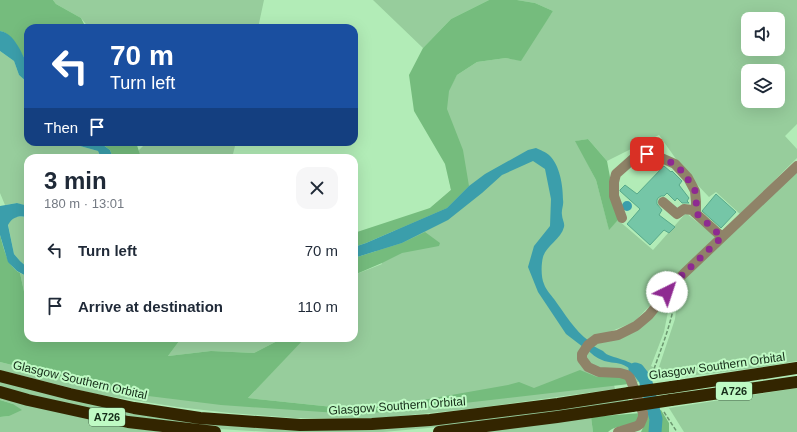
<!DOCTYPE html>
<meta charset="utf-8">
<style>
:root{--surface:#fff;--page:#f6f6f7;--text:#1f2937;--muted:#747a83}
body{margin:0;font-family:Arial,sans-serif;background:var(--page);color:var(--text);height:100vh;display:flex;flex-direction:column;font-size:15px;white-space:nowrap}
*{box-sizing:border-box;margin:0}
p{font-size:13px;color:var(--muted)}
.icon{flex:none;width:22px;height:22px;fill:none;stroke:currentColor;stroke-width:2;stroke-linecap:round;stroke-linejoin:round}
.map{position:relative;flex:1;overflow:hidden}
.drawer{position:absolute;left:24px;top:154px;width:334px;height:188px;display:flex;flex-direction:column;background:var(--surface);border-radius:12px;box-shadow:0 4px 16px #0002}
.drawer>*{flex:none}
.guide{position:absolute;left:24px;top:24px;width:334px;height:122px;border-radius:12px;box-shadow:0 4px 16px #0002;background:#1a4fa0;color:#fff;overflow:hidden}
.buttons{position:absolute;left:741px;top:12px;display:grid;gap:8px}
.buttons a{display:grid;place-items:center;width:44px;height:44px;border-radius:8px;background:var(--surface);box-shadow:0 4px 16px #0002;font-size:20px}
.pin{position:absolute;display:grid;place-items:center;width:34px;height:34px;color:#fff;margin:-17px;border-radius:8px;box-shadow:0 2px 6px #0006}
.me{position:absolute;width:44px;margin:-22px;rotate:41deg;stroke-linejoin:round;filter:drop-shadow(0 0 3px #0008)}
.turn{display:flex;align-items:center;gap:14px;height:84px;padding:0 20px;font-size:18px}
.turn .icon{width:52px;height:52px;stroke-width:2.5}
.turn b{display:block;font-size:28px;line-height:34px}
.then{display:flex;align-items:center;height:38px;padding:0 20px;background:#0003;gap:8px;font-size:15px}
.round{display:grid;place-items:center;flex:none;width:42px;height:42px;border-radius:12px;background:var(--page)}
.head{display:flex;align-items:center;justify-content:space-between;height:68px;padding:0 20px}
h1{font-size:24px;font-weight:700;line-height:30px}
ul{padding:0;list-style:none}
li{display:flex;align-items:center;gap:12px;height:56px;padding:0 20px}
li div{flex:1}
li b{display:block;font-size:15px}
li em{font-style:normal}
.map>svg:first-child{display:block}
.green{fill:#97cd9c;fill-rule:evenodd}
.forest{fill:#75bc7d}
.water{fill:#3b9eab}
.lines{fill:none;stroke-linecap:round;stroke-linejoin:round}
.river{stroke:#3b9eab;stroke-width:13}
.building{fill:#75c6a7;stroke:#57a98a}
.path{stroke:#6b966f;stroke-width:1.5;stroke-dasharray:4 2;stroke-linecap:butt}
.minor{stroke:#8f8368;stroke-width:10}
.highway{stroke:#332500;stroke-width:12}
.highway-bridge{stroke:#332500;stroke-width:12}
.route{stroke:#8e2a91;stroke-width:7;stroke-dasharray:0 12.6}
.labels{text-anchor:middle;dominant-baseline:central;stroke-width:4;stroke-linejoin:round;paint-order:stroke}
.shield{fill:#bffac4;stroke:#486a4c;stroke-width:1}
.shield-label{font-size:11px;font-weight:bold;fill:#152c18}
.street-label{font-size:12px;fill:#152c18;stroke:#bffac4}
</style>
<div class="map">
<svg width="797" height="432" viewBox="0 0 797 432">
<rect width="100%" height="100%" fill="#b2ecb7"/>
<path class="green" d="M 53,0 L 264,0 L 258,28 L 89,28 L 81,18 L 56,4 Z
M 373,0 L 489,0 L 451,19 L 423,48 Z
M 517,0 L 797,0 L 797,124 L 785,136 L 797,149 L 797,158 L 740,214 L 716,192 L 709,197 L 690,177 L 676,159 L 659,135 L 607,161 L 588,139 L 576,141 L 596,180 L 609,229 L 618,220 L 653,250 L 686,213 L 716,237 L 634,322 L 592,339 L 616,340 L 671,296 L 664,332 L 651,366 L 658,370 L 675,319 L 679,284 L 797,170 L 797,361 L 748,369 L 614,385 L 615,389 L 469,409 L 380,418 L 295,418 L 230,413 L 177,407 L 95,394 L 0,370 L 0,362 L 48,374 L 92,389 L 352,409 L 248,398 L 303,339 L 303,338 L 354,338 L 354,275 L 382,264 L 374,244 L 430,208 L 451,190 L 437,110 L 457,75 L 477,62 L 506,58 L 519,60 L 553,11 L 535,3 ZM 748,19 L 778,19 L 778,49 L 748,49 ZM 748,71 L 778,71 L 778,101 L 748,101 Z
M 0,51 L 14,61 L 19,75 L 28,83 L 28,142 L 76,142 L 80,146 L 98,151 L 101,158 L 28,158 L 28,207 L 17,203 L 5,205 L 0,193 Z
M 143,142 L 236,142 L 232,158 L 141,158 L 138,151 L 145,144 Z
M 15,217 L 28,217 L 28,268 L 20,261 L 14,254 L 8,224 L 11,219 Z
M 20,273 L 28,277 L 28,310 Z
M 183,338 L 283,338 L 254,353 L 211,351 L 168,356 L 180,340 Z
M 0,380 L 286,429 L 628,398 L 628,402 L 439,427 L 383,432 L 270,432 L 218,429 L 151,421 L 87,409 L 25,394 L 0,387 Z
M 797,388 L 797,432 L 684,432 L 669,408 Z
M 0,397 L 123,426 L 162,432 L 0,432 L 0,417 L 9,416 L 13,404 L 0,400 Z
M 591,417 L 593,432 L 483,432 Z"/>
<path class="forest" d="M 0,0 L 53,0 L 56,4 L 81,18 L 86,28 L 28,28 L 28,64 L 27,63 C 21,53 12,33 0,31 Z
M 489,0 L 517,0 L 535,3 L 553,11 L 521,61 L 506,58 L 477,62 L 457,75 L 449,91 L 447,109 L 463,150 L 469,186 L 447,208 L 366,243 L 354,247 L 354,233 L 430,208 L 451,190 L 445,164 L 414,111 L 409,75 L 423,48 L 451,19 Z
M 588,139 L 607,161 L 618,220 L 609,230 L 596,180 L 575,141 Z
M 99,142 L 136,142 L 141,158 L 113,158 L 110,150 Z
M 425,232 L 440,243 L 439,246 L 402,253 L 382,263 L 354,275 L 354,258 L 402,243 Z
M 0,235 C 4,249 7,266 20,273 L 28,310 L 28,338 L 183,338 L 180,340 L 168,356 L 211,351 L 254,353 L 283,338 L 303,338 L 304,339 L 248,398 L 352,409 L 406,403 L 508,385 L 519,382 L 534,388 L 580,370 L 597,377 L 624,377 L 629,384 L 447,405 L 414,410 L 352,414 L 221,405 L 92,389 L 48,374 L 0,362 Z
M 0,400 L 13,404 L 22,410 L 9,416 L 0,417 Z
M 661,410 L 669,423 L 669,432 L 658,432 L 661,419 L 657,411 Z
M 652,411 L 653,418 L 651,432 L 641,432 L 648,417 L 648,412 Z
M 641,413 C 640,415 639,417 638,419 C 632,428 616,424 608,432 L 593,432 L 591,417 Z"/>
<path class="water" d="M 0,31 C 14,33 21,52 27,63 L 28,64 L 28,83 L 19,75 L 14,61 L 0,51 Z
M 76,142 L 99,142 L 110,150 L 113,158 L 101,158 L 98,151 L 80,146 Z
M 536,148 C 540,150 546,152 549,155 C 560,165 563,186 563,200 C 564,205 561,210 562,215 C 562,219 565,223 564,227 C 561,239 546,246 543,257 C 541,265 541,277 544,284 C 546,290 551,295 554,299 C 565,314 574,330 589,341 L 583,347 L 566,334 L 538,292 L 528,267 L 534,246 L 550,226 L 551,199 L 545,169 L 533,161 L 502,175 L 482,193 L 448,220 L 402,243 L 354,258 L 354,247 L 366,243 L 447,208 L 469,186 L 485,174 L 528,150 Z
M622 206a5 5 0 1 1 10 0a5 5 0 1 1-10 0Z
M 17,203 L 28,206 L 28,217 C 19,216 13,216 8,225 L 14,254 L 20,261 L 28,268 L 28,277 L 17,271 L 8,262 L 0,235 L 0,206 Z
M 592,345 C 595,347 599,349 603,351 C 605,353 607,355 611,356 C 626,361 642,364 648,382 L 642,382 C 639,375 629,367 621,364 C 615,362 608,363 602,360 C 597,358 591,354 587,349 Z
M 652,411 L 657,411 L 661,419 L 658,432 L 651,432 L 653,418 Z"/>
<g class="lines">
<path class="river" d="M 635,369 L 638,370 L 645,379 L 656,419 L 655,432"/>
</g>
<path class="building" d="M 664,166 L 671,172 L 672,171 L 682,181 L 679,185 L 689,198 L 687,201 L 689,203 L 682,203 L 677,198 L 675,201 L 667,193 L 664,196 L 661,196 L 658,198 L 657,200 L 657,204 L 662,210 L 659,215 L 675,227 L 669,233 L 664,230 L 650,245 L 627,224 L 640,209 L 620,191 L 620,190 L 625,185 L 637,194 Z
M 716,194 L 736,212 L 721,228 L 702,211 Z"/>
<g class="lines">
<path class="path" d="M 652,380 L 651,378 C 659,353 672,324 675,298
M 664,412 L 677,432"/>
<path class="minor" d="M 663,202 L 677,214 L 684,209 L 692,210 L 722,237
M 622,218 L 614,196 L 614,182 L 616,174 L 634,158 L 647,154 L 657,156 L 675,164 L 688,178 L 695,191 L 696,202 L 696,213
M 618,432 L 637,426 L 640,424 L 643,417 L 643,413 L 630,378 L 627,375 L 620,373 L 599,372 L 588,367 L 582,359 L 582,354 L 588,345 L 596,339 L 618,335 L 636,326 L 642,321 L 649,315 L 676,281 L 797,166"/>
<path class="highway" d="M 0,376 L 70,394 L 134,408 L 200,418 L 300,425 L 372,424 L 430,420 L 558,404 L 629,393
M 672,387 L 797,368
M 0,392 L 28,400 L 128,422 L 215,432
M 671,400 L 797,382
M 439,432 L 557,417 L 632,406"/>
<path class="highway-bridge" d="M 629,393 L 672,387
M 632,406 L 671,400"/>
</g>
<g class="lines">
<path class="route" d="M 647,154 C 666,158 680,164 690,183 C 692,185 694,188 695,191 C 697,198 696,206 696,213 L 722,237 L 676,281 L 667,292"/>
</g>
<g class="labels">
<g class="shield">
<rect x="716" y="382" width="36" height="18" rx="3"/>
<rect x="89" y="408" width="36" height="18" rx="3"/>
</g>
<g class="shield-label">
<text x="734" y="391">A726</text>
<text x="107" y="417">A726</text>
</g>
<g class="street-label">
<text transform="translate(717 366) rotate(-8)">Glasgow Southern Orbital</text>
<text transform="translate(80 380) rotate(13)">Glasgow Southern Orbital</text>
<text transform="translate(397 406) rotate(-4)">Glasgow Southern Orbital</text>
</g>
</g>
</svg>
<div class="buttons">
<a><svg class="icon" aria-label="sound" viewBox="0 0 24 24"><path d="M4 9h4l5-4v14l-5-4H4zM17 9q2 3 0 6"/></svg></a>
<a><svg class="icon" aria-label="layers" viewBox="0 0 24 24"><path d="M12 4l9 5-9 5-9-5zM3 14l9 5 9-5"/></svg></a>
</div>
<div class="pin" style="left:647px;top:154px;background:#d93025"><svg class="icon" aria-label="arrive" viewBox="0 0 24 24"><path d="M6 21V4h12l-3 4 3 4H6"/></svg></div>
<svg class="me" style="left:667px;top:292px" viewBox="-20 -20 40 40"><circle r="19" fill="#fff"/><path d="M0-13L10 11 0 6-10 11z" fill="#8e2a91"/></svg>
<div class="guide">
<div class="turn"><svg class="icon" aria-label="left" viewBox="0 0 24 24"><path d="M17 20v-9H6M10 6l-5 5 5 5"/></svg><div><b>70 m</b>Turn left</div></div>
<div class="then">Then<svg class="icon" aria-label="arrive" viewBox="0 0 24 24"><path d="M6 21V4h12l-3 4 3 4H6"/></svg></div>
</div>
<section class="drawer">
<div class="head"><div><h1>3 min</h1><p>180 m · 13:01</p></div><a class="round"><svg class="icon" aria-label="close" viewBox="0 0 24 24"><path d="M6 6l12 12M18 6L6 18"/></svg></a></div>
<ul>
<li><svg class="icon" aria-label="left" viewBox="0 0 24 24"><path d="M17 20v-9H6M10 6l-5 5 5 5"/></svg><div><b>Turn left</b></div><em>70 m</em></li>
<li><svg class="icon" aria-label="arrive" viewBox="0 0 24 24"><path d="M6 21V4h12l-3 4 3 4H6"/></svg><div><b>Arrive at destination</b></div><em>110 m</em></li>
</ul>
</section>
</div>
